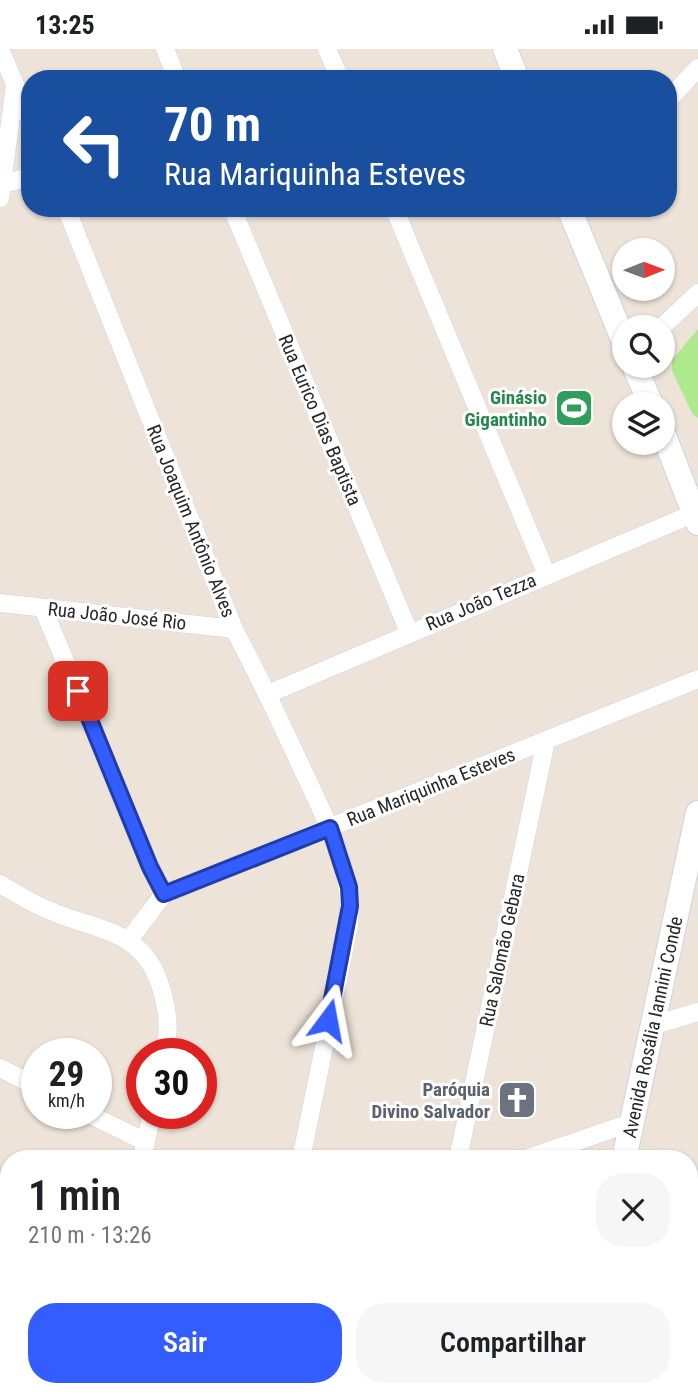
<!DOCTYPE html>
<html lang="pt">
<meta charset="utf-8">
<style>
:root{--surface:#fff;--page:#f6f6f6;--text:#202124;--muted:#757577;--accent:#335dff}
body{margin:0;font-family:"Roboto Condensed",sans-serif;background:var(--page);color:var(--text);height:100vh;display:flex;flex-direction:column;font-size:26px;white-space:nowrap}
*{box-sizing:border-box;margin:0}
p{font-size:23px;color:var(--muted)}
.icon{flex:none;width:38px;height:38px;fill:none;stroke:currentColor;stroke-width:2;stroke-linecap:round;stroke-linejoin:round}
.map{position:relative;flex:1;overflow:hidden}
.drawer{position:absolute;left:0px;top:1101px;width:698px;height:247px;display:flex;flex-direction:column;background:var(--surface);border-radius:28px 28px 0 0;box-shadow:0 2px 5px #0004}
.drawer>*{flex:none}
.guide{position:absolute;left:21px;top:21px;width:656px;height:147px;border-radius:28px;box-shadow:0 2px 5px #0004;background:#1a4fa0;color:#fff;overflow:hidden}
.needle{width:46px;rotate:89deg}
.buttons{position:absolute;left:612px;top:189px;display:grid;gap:14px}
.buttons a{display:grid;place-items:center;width:63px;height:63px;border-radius:50%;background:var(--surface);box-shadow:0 2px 5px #0004;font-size:35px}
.speed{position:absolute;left:21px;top:989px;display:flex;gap:14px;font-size:35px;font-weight:700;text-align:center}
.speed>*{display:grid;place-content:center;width:91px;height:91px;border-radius:50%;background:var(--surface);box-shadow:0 2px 5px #0004;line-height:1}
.speed small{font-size:18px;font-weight:400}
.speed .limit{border:10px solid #d22;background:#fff;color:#111}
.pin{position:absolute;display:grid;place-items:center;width:60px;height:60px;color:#fff;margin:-30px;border-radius:14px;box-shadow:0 4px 10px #0006}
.me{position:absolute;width:77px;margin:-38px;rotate:13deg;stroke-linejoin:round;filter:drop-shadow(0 0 5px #0008)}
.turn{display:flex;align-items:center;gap:24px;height:147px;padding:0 28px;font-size:32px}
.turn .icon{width:91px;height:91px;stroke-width:2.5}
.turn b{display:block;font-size:49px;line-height:60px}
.round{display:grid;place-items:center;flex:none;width:74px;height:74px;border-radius:28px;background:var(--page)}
.overview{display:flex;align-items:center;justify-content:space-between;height:119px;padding:0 28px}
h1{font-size:42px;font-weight:600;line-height:52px}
.button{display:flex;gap:14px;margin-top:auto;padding:14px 28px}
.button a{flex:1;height:80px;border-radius:28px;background:var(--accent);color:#fff;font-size:28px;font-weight:600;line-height:80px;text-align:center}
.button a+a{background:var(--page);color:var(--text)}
.status{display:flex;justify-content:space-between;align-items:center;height:49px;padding:0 35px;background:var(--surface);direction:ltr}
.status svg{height:19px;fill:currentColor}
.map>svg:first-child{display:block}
.green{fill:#afe98e}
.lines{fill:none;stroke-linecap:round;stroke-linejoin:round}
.street-casing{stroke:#cdd2e3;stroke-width:19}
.secondary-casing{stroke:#cdd2e3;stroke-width:26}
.street{stroke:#fff;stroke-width:18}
.secondary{stroke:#fff;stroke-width:24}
.route-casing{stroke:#213ca6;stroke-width:18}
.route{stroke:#335dff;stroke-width:12}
.labels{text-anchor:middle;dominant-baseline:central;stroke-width:6;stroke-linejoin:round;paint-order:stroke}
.leisure-label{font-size:19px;font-weight:bold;fill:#27864d;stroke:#fff;text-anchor:end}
.street-label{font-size:19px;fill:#282828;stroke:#fff}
.worship-label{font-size:19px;font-weight:bold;fill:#5b616d;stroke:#fff;text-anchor:end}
</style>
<div class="status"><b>13:25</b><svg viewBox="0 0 49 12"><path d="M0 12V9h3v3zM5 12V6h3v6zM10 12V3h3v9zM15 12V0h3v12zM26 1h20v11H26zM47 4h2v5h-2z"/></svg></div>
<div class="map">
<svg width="698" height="1347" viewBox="0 0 698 1347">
<rect width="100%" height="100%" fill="#ede3d8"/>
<path class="green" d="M 698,280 L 698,369 L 693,366 L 672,322 L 672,311 Z"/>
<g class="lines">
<defs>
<path id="street" d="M 0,0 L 30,71
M 165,0 L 177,30
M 327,0 L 340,30
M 668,51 L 698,19
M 2,135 L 30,128
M 0,149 L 15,36
M 66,159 L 234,580 C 257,624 279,669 300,715 C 324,767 353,818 349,877 L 301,1110
M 232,159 L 409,583
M 394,159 L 547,526
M 662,278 L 698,244
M 0,554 L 234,580
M 43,559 L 150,818 L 164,845 L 128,892
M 268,645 L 695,464
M 0,835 C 17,845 34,856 53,863 C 76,873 107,878 128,892 C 162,913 173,968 165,1004
M 164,845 L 698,630
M 651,977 L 698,963
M 0,1019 L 37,1038
M 87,1064 L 146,1093
M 142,1110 L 152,1064
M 458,1110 L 546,692
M 525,1110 L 633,1073
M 0,1191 L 9,1195
M 0,1332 L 11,1347
M 257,1339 L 258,1347
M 456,1339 L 460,1347
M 662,1339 L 668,1347
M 69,1347 L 72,1339"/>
<g id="secondary">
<path d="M 505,0 L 517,30"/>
<path d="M 569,159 L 625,295"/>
<path d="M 634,317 L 651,355"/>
<path d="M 663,384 L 698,474"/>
<path id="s1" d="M 624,1110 L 698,764"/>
<path d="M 690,1215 L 698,1211"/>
<path d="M 349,1347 L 372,1339"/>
</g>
</defs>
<use href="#street" class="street-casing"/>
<use href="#secondary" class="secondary-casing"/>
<use href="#street" class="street"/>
<use href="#secondary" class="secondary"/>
</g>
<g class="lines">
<defs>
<path id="route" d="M 78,642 L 150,818 L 164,845 L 330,779 L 349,838 L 350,857 L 328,971"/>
</defs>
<use href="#route" class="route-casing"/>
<use href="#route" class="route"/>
</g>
<defs>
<symbol id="stadium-square" viewBox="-11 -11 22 22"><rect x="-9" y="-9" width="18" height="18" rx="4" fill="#2e9e5b" stroke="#fff"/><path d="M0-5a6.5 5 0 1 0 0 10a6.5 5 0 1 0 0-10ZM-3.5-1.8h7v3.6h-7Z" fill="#fff"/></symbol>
<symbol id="church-square" viewBox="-11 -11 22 22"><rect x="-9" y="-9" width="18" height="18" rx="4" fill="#6b7280" stroke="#fff"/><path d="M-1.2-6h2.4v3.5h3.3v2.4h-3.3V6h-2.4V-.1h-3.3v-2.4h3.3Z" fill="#fff"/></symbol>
</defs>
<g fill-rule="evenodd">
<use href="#stadium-square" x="552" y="337" width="44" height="44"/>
<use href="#church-square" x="495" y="1029" width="44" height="44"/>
</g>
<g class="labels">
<g class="leisure-label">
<text x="547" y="348">Ginásio<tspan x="547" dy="22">Gigantinho</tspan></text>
</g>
<g class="street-label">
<text transform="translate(320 371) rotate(67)">Rua Eurico Dias Baptista</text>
<text transform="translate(191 472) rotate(68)">Rua Joaquim Antônio Alves</text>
<text transform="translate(481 553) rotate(-23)">Rua João Tezza</text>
<text transform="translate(117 567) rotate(6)">Rua João José Rio</text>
<text transform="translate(431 738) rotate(-22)">Rua Mariquinha Esteves</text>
<text transform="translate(502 901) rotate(-78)">Rua Salomão Gebara</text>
<text stroke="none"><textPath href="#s1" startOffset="135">Avenida Rosália Iannini Conde</textPath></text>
</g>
<g class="worship-label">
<text x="490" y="1040">Paróquia<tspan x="490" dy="22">Divino Salvador</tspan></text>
</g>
</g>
</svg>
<div class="buttons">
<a><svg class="needle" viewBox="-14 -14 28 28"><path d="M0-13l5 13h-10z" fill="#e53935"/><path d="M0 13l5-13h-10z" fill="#757577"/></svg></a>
<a><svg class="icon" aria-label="search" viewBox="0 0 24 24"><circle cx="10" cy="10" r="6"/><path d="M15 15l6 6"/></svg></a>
<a><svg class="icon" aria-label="layers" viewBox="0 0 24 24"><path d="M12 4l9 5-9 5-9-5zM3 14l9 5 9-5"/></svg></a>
</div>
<div class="speed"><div>29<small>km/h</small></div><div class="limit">30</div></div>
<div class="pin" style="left:78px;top:642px;background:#d93025"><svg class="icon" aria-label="arrive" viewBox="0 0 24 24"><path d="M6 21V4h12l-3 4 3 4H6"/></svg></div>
<svg class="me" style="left:328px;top:971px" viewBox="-20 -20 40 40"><path d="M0-17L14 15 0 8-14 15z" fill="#335dff" stroke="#fff" stroke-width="4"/></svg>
<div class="guide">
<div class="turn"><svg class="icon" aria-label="left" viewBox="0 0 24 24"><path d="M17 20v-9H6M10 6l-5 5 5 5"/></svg><div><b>70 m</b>Rua Mariquinha Esteves</div></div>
</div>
<section class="drawer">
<div class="overview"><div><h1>1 min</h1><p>210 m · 13:26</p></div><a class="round"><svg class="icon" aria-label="close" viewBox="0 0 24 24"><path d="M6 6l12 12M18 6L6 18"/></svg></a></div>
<div class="button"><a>Sair</a><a>Compartilhar</a></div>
</section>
</div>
